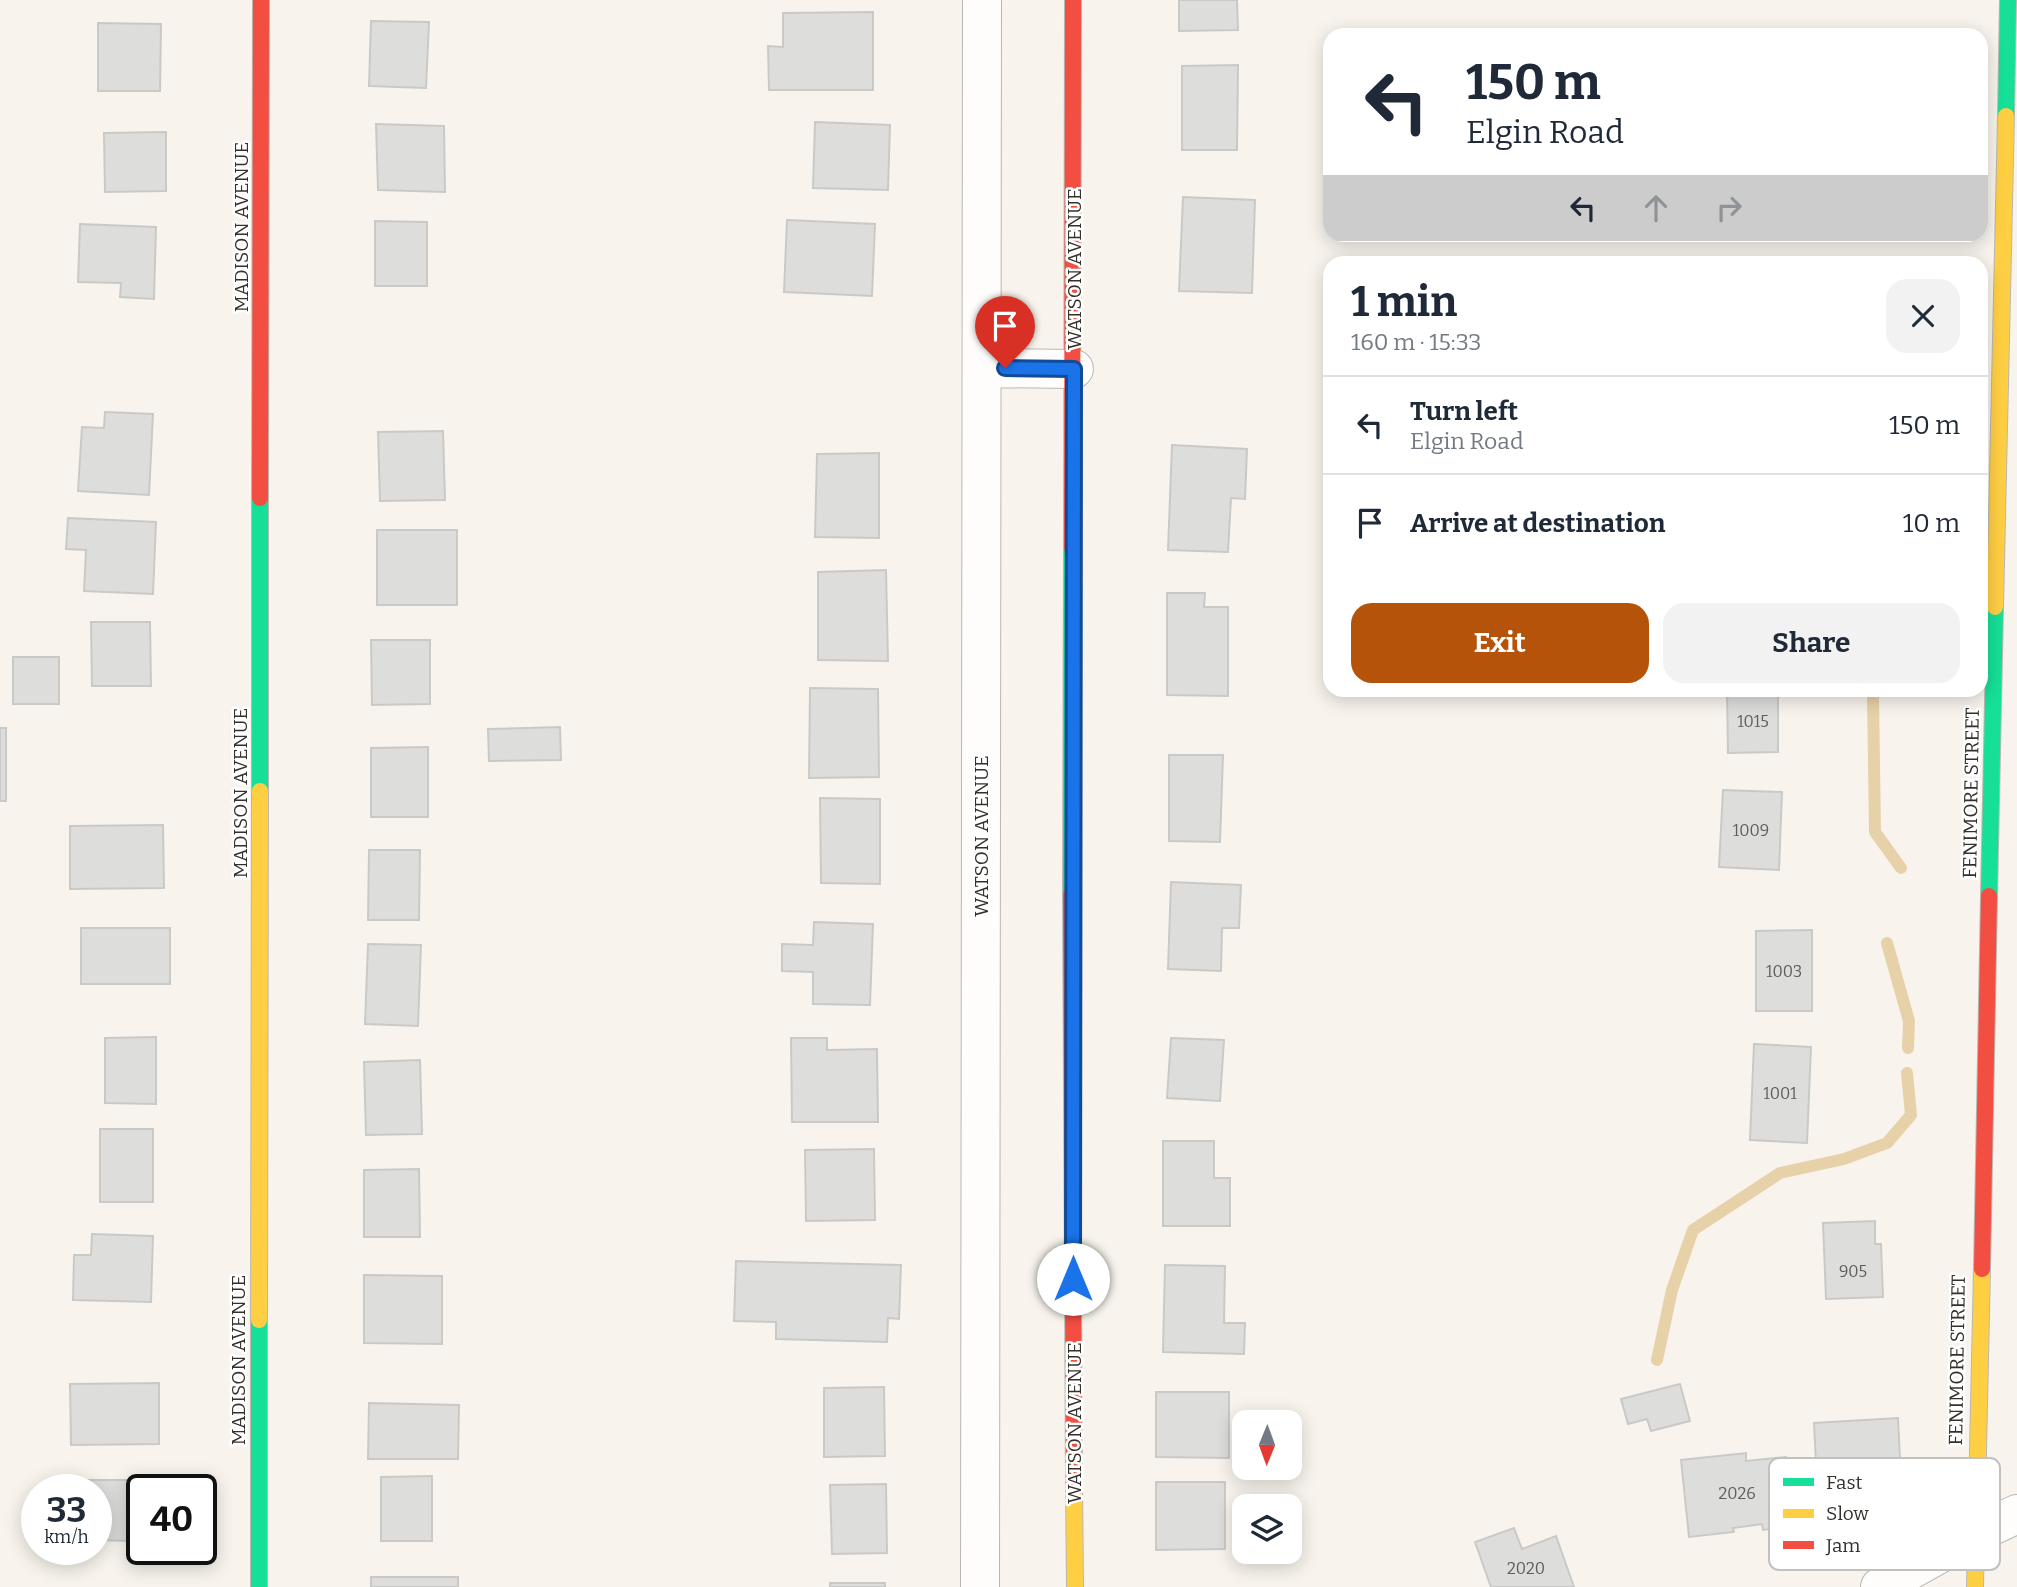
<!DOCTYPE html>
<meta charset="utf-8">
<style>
:root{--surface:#fff;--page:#f2f2f3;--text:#1f2937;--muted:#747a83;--line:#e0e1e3;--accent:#b45309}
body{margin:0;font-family:Bitter,serif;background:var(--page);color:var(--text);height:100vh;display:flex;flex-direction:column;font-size:26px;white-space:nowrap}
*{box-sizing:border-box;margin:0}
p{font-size:23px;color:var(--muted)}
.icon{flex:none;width:38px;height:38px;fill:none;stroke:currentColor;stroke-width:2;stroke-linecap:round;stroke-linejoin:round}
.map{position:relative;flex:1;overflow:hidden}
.side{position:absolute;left:1323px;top:256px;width:665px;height:441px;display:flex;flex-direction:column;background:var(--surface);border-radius:21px;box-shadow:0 4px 18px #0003}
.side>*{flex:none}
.banner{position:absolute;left:1323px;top:28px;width:665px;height:214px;border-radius:21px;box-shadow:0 4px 18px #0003;background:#fff;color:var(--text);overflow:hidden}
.needle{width:46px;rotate:181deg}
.controls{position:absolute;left:1232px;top:1410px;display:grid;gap:14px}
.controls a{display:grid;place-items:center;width:70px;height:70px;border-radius:14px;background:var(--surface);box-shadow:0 4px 18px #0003;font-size:35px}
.speed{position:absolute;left:21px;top:1474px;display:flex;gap:14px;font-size:35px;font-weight:700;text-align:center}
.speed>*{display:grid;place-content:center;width:91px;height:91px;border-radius:50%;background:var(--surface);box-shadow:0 4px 18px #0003;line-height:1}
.speed small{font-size:18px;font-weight:400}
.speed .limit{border:4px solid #111;border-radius:10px;background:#fff;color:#111}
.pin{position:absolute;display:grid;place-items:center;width:60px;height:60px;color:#fff;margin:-72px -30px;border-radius:50% 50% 50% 0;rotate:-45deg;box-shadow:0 0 7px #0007}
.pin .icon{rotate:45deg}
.me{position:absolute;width:77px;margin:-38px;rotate:0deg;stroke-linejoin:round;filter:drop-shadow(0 0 5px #0008)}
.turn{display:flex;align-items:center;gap:24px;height:147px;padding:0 28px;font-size:32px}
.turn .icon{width:91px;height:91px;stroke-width:2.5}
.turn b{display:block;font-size:49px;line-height:60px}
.lanes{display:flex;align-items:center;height:66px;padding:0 28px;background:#0003;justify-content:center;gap:35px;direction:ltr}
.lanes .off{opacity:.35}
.round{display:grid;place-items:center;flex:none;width:74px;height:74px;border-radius:21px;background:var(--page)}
.head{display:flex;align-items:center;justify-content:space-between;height:119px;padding:0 28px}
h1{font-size:42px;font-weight:700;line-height:52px}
.action{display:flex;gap:14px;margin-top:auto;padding:14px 28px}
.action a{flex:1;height:80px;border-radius:21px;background:var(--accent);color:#fff;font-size:28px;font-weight:700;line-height:80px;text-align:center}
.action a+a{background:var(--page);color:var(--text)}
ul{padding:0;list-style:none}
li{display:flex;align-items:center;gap:21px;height:98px;padding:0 28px;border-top:2px solid var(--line)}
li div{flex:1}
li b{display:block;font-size:26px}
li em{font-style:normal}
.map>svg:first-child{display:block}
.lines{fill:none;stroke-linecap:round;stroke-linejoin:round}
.stream{stroke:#e7d1a8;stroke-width:12}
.building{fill:#dddddb;stroke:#c9cac8;stroke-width:2}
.street-casing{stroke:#bab7b2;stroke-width:40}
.fast-casing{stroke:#bab7b2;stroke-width:18}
.slow-casing{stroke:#bab7b2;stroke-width:18}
.jam-casing{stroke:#bab7b2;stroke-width:18}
.street{stroke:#fefdfc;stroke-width:38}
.fast{stroke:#16e098;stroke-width:16}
.slow{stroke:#ffcf43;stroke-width:16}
.jam{stroke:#f24e42;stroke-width:16}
.route-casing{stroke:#114b97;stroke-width:18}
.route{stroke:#1a73e8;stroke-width:12}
.labels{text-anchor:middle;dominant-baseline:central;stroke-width:5;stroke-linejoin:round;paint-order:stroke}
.number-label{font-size:16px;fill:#5f5d59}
.street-label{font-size:19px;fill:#34312c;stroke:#fff}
.key{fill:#fff;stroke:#c2c1c0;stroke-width:2}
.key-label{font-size:19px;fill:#34312c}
</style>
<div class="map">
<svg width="2017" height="1587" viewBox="0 0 2017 1587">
<rect width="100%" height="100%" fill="#f8f4ed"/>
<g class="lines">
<path class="stream" d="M 1873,696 L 1875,832 L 1901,868
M 1887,943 L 1909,1021 L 1908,1048
M 1657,1360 L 1672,1290 L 1693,1230 L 1780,1173 L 1844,1159 L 1887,1143 L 1911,1115 L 1907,1073"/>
</g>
<path class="building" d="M 1179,0 L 1237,0 L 1238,30 L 1179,31 Z
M 873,12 L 873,90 L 769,90 L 768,46 L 783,47 L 783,13 Z
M 371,21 L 429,22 L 426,88 L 369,86 Z
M 98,23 L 161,24 L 160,91 L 98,91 Z
M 1238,65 L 1237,150 L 1182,150 L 1182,66 Z
M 815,122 L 890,125 L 888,190 L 813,188 Z
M 376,124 L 444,126 L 445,192 L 378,190 Z
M 166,132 L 166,191 L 105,192 L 104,133 Z
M 1183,197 L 1255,200 L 1252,293 L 1179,291 Z
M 787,220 L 875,224 L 872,296 L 784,292 Z
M 375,221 L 427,222 L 427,286 L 375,286 Z
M 80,224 L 156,227 L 154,299 L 120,297 L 121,283 L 78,282 Z
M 105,412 L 153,414 L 149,495 L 78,491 L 82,427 L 104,428 Z
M 443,431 L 445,500 L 380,501 L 378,432 Z
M 1172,445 L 1247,449 L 1245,499 L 1231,498 L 1228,552 L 1168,550 Z
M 879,453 L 879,538 L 815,537 L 817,454 Z
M 68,518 L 156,522 L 153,594 L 84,591 L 86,550 L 66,549 Z
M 377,530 L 457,530 L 457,605 L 377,605 Z
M 886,570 L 888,661 L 818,660 L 818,572 Z
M 1167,593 L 1205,593 L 1204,607 L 1228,607 L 1228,696 L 1167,695 Z
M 91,622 L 150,622 L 151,686 L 92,686 Z
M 371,640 L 430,640 L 430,704 L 372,705 Z
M 13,657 L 59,657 L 59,704 L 13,704 Z
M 810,688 L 878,689 L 879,777 L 809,778 Z
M 1727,690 L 1778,690 L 1778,752 L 1728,753 Z
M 560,727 L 561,760 L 489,761 L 488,729 Z
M 0,728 L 6,728 L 6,801 L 0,801 Z
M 428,747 L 428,817 L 371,817 L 371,748 Z
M 1169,755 L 1223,755 L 1220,842 L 1169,841 Z
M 1723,790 L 1782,792 L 1779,870 L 1719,867 Z
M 820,798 L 880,799 L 880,884 L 821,883 Z
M 163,825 L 164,888 L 70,889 L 70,826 Z
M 369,850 L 420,850 L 419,920 L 368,920 Z
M 1171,882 L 1241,885 L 1239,928 L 1222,928 L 1221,971 L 1168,969 Z
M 814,922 L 873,924 L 870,1005 L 813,1004 L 813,972 L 782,971 L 782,944 L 813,945 Z
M 81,928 L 170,928 L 170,984 L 81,984 Z
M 1812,930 L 1812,1011 L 1756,1011 L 1756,931 Z
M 368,944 L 421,945 L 418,1026 L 365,1024 Z
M 156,1037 L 156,1104 L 105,1103 L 105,1038 Z
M 791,1038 L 827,1038 L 827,1050 L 877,1049 L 878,1122 L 792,1122 Z
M 1171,1038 L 1224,1040 L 1220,1101 L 1167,1098 Z
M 1754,1044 L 1811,1047 L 1807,1143 L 1750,1140 Z
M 420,1060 L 422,1134 L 366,1135 L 364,1062 Z
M 100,1129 L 153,1129 L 153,1202 L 100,1202 Z
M 1163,1141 L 1214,1141 L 1214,1178 L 1230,1178 L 1230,1226 L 1163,1226 Z
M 874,1149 L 875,1220 L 806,1221 L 805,1150 Z
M 419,1169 L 420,1237 L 364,1237 L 364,1170 Z
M 1875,1221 L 1875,1244 L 1881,1244 L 1883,1297 L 1826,1299 L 1823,1223 Z
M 92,1234 L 153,1236 L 151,1302 L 73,1300 L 74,1255 L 91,1255 Z
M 736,1261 L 901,1265 L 899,1319 L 888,1318 L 887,1342 L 776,1339 L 776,1322 L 734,1321 Z
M 1165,1265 L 1225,1266 L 1224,1323 L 1245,1323 L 1244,1354 L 1163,1352 Z
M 364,1275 L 442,1276 L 442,1344 L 364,1343 Z
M 159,1383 L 159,1444 L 71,1445 L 70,1384 Z
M 1680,1384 L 1690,1421 L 1651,1431 L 1647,1419 L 1628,1424 L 1621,1399 Z
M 884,1387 L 885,1456 L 824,1457 L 824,1388 Z
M 1156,1392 L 1229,1392 L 1229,1458 L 1156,1457 Z
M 369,1403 L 459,1405 L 458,1459 L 368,1459 Z
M 1898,1418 L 1901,1479 L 1817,1483 L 1814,1423 Z
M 1746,1453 L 1746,1461 L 1786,1457 L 1794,1526 L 1763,1530 L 1762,1524 L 1733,1528 L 1734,1532 L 1689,1537 L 1681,1460 Z
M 432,1476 L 432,1541 L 381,1541 L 381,1477 Z
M 82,1480 L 135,1480 L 134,1541 L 96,1540 L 96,1489 L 81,1489 Z
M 1156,1482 L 1225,1482 L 1225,1549 L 1156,1550 Z
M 886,1484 L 887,1553 L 832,1554 L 830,1485 Z
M 1514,1528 L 1522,1549 L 1556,1536 L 1574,1587 L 1491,1587 L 1475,1542 Z
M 371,1577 L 458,1577 L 458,1587 L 371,1587 Z
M 830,1583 L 885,1583 L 885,1587 L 830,1587 Z"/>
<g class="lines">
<defs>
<path id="street" d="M 982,368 L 1074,369
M 980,1587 L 982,0
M 1880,1587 L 1975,1534 L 2017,1514"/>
<path id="fast" d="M 2006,116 L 2008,0
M 260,791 L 260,498
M 1071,895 L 1072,548
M 1989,896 L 1995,607
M 259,1587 L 259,1320"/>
<path id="slow" d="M 1995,607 L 2006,116
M 259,1320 L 260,791
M 1074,1482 L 1075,1587
M 1975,1587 L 1982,1269"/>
<path id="jam" d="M 260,498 L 261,0
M 1072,548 L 1073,0
M 1071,895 L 1074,1482
M 1982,1269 L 1989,896"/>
</defs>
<use href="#street" class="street-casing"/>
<use href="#fast" class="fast-casing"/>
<use href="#slow" class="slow-casing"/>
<use href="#jam" class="jam-casing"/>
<use href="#street" class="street"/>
<use href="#fast" class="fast"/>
<use href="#slow" class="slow"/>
<use href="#jam" class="jam"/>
</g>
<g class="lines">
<defs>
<path id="route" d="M 1005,368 L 1074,369 L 1073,1279"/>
</defs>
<use href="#route" class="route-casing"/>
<use href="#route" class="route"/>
</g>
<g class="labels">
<g class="number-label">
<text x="1753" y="721">1015</text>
<text x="1751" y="830">1009</text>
<text x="1784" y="971">1003</text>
<text x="1780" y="1093">1001</text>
<text x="1853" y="1271">905</text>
<text x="1737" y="1493">2026</text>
<text x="1526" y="1568">2020</text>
</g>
<g class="street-label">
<text transform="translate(241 227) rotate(-90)">MADISON AVENUE</text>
<text transform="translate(1074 269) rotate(-90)">WATSON AVENUE</text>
<text transform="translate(240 793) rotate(-90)">MADISON AVENUE</text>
<text transform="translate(1971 793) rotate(-89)">FENIMORE STREET</text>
<text transform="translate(981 836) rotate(-90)">WATSON AVENUE</text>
<text transform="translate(238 1360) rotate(-90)">MADISON AVENUE</text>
<text transform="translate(1957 1360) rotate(-89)">FENIMORE STREET</text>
<text transform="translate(1074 1423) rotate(-90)">WATSON AVENUE</text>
</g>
</g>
<rect x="1769" y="1458" width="231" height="112" rx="10" class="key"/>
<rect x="1783" y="1478" width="31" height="8" fill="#16e098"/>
<rect x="1783" y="1509" width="31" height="9" fill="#ffcf43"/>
<rect x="1783" y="1541" width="31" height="8" fill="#f24e42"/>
<g class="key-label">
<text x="1826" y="1489">Fast</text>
<text x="1826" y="1520">Slow</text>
<text x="1826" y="1552">Jam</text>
</g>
</svg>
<div class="controls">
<a><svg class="needle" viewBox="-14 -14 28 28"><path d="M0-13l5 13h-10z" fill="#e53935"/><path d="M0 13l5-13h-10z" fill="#747a83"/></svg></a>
<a><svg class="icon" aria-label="layers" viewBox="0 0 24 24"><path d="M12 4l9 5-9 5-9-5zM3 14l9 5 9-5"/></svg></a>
</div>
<div class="speed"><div>33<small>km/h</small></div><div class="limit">40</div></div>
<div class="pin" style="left:1005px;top:368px;background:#d93025"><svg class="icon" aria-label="arrive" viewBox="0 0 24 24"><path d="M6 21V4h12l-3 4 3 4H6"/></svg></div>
<svg class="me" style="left:1073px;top:1279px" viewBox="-20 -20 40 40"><circle r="19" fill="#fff"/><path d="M0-13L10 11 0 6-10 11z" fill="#1a73e8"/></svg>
<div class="banner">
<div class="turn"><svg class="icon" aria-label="left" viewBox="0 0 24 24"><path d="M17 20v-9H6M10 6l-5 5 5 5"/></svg><div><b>150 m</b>Elgin Road</div></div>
<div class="lanes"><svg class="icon" aria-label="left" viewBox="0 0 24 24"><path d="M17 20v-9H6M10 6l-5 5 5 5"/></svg><svg class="icon off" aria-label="ahead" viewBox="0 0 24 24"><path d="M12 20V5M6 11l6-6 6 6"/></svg><svg class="icon off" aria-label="right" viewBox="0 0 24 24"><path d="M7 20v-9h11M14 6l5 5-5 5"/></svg></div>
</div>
<section class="side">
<div class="head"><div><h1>1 min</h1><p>160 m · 15:33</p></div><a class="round"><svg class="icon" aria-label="close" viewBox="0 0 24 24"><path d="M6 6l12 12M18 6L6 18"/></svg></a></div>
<ul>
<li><svg class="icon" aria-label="left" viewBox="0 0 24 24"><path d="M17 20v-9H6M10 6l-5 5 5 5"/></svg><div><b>Turn left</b><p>Elgin Road</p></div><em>150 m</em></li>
<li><svg class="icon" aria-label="arrive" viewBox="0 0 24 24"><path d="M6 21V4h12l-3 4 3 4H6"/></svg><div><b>Arrive at destination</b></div><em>10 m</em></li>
</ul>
<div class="action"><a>Exit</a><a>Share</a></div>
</section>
</div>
